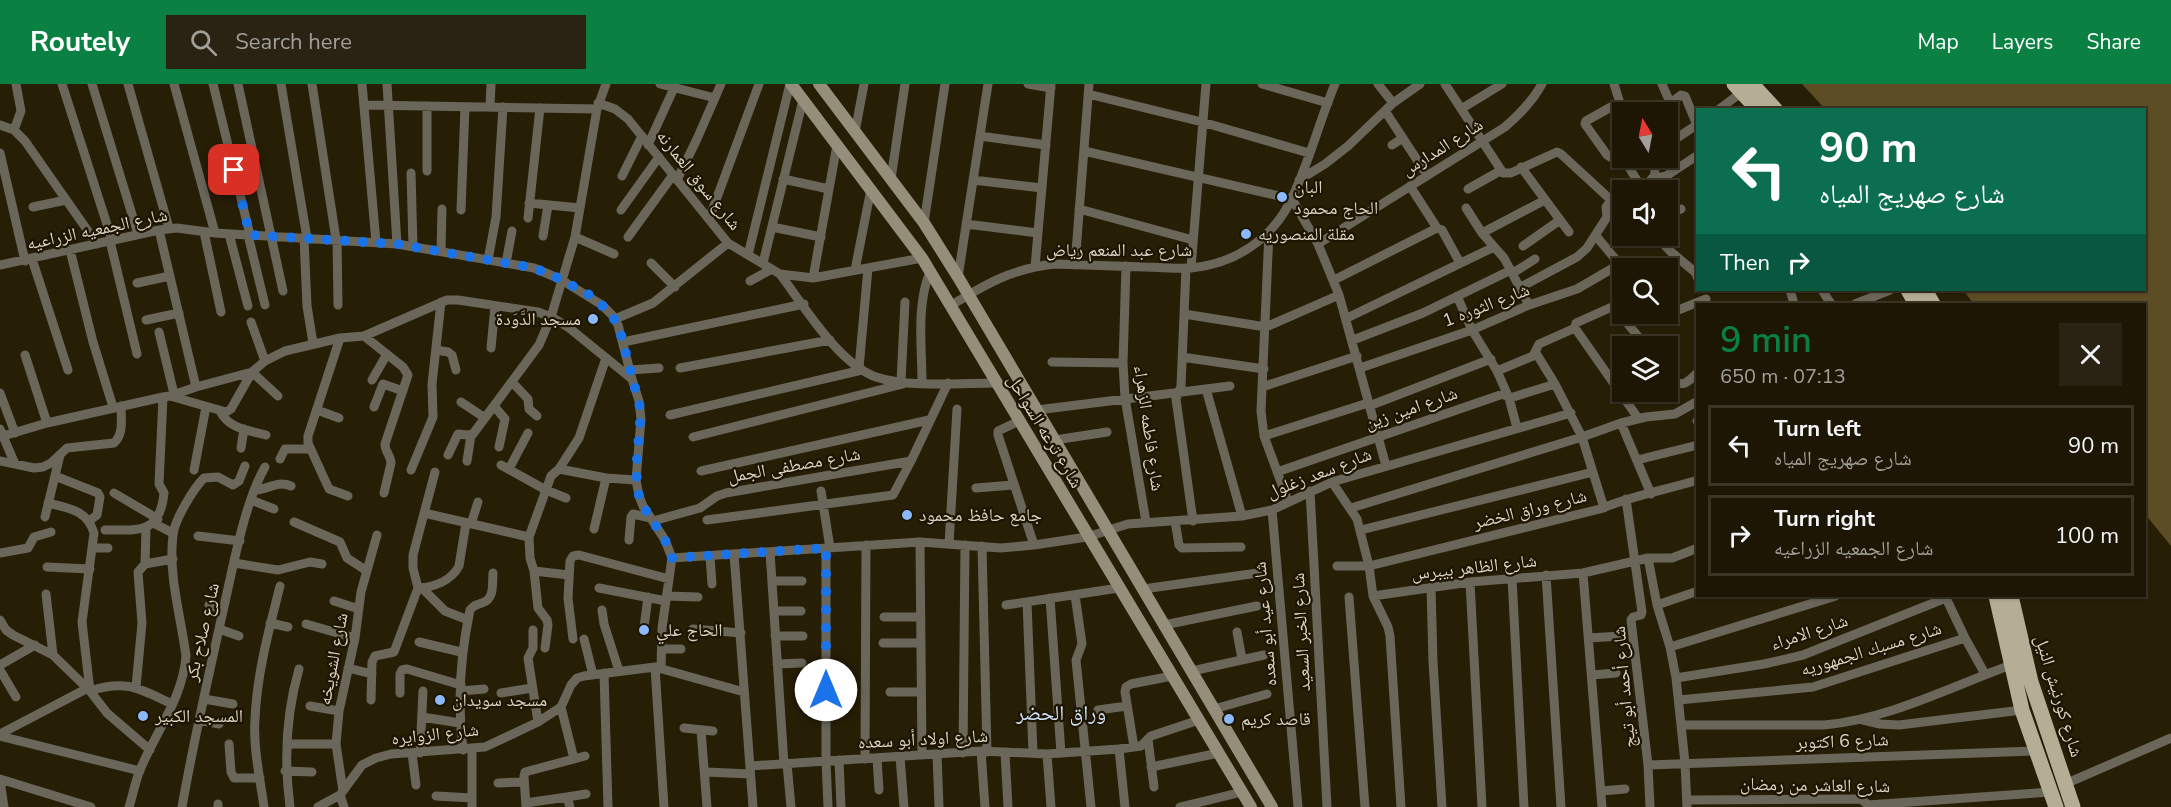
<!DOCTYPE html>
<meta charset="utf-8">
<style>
:root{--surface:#1d1604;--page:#2a2313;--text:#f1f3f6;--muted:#a09f9a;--line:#3b3526;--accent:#0b8043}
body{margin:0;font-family:"Nunito Sans","Noto Naskh Arabic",sans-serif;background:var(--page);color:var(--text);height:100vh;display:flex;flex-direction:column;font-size:22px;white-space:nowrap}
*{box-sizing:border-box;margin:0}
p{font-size:20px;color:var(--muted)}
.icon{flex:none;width:33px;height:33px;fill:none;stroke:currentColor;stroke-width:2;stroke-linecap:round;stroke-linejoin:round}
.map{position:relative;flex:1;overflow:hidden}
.side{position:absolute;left:1696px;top:219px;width:450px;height:294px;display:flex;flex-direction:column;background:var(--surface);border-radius:0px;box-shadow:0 2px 4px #0004,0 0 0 2px var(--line)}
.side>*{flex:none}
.banner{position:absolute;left:1696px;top:24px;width:450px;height:183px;border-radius:0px;box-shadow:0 2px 4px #0004,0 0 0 2px var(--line);background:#0b6e4f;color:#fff;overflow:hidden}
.needle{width:39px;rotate:350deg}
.fabs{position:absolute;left:1612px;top:18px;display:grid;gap:12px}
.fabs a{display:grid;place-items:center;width:66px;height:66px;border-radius:0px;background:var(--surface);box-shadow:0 2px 4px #0004,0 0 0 2px var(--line);font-size:30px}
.pin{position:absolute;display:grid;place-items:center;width:51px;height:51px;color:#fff;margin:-26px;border-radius:12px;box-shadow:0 3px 9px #0006}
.me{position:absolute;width:66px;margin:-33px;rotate:0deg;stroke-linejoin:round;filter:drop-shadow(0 0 4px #0008)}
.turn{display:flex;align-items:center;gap:21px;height:126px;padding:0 24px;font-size:27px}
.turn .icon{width:78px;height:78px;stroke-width:2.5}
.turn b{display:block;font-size:42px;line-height:51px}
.then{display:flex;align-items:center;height:57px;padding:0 24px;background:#0003;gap:12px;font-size:22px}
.round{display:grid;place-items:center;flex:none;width:63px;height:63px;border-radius:0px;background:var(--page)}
.overview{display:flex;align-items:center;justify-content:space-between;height:102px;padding:0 24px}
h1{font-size:36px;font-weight:600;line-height:45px;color:var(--accent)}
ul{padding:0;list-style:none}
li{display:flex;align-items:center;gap:18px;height:81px;margin:0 12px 9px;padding:0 12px;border:3px solid var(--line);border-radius:0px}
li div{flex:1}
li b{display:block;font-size:22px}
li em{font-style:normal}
header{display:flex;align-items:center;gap:36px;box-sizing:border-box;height:84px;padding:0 30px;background:var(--accent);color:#fff}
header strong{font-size:28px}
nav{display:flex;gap:33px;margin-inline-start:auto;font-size:21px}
.search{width:420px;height:54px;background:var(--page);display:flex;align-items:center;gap:15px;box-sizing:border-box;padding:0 21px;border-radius:0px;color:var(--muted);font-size:22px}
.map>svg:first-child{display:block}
.water{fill:#5c4d24}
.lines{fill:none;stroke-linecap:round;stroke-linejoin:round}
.minor{stroke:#6a665a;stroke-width:9}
.secondary{stroke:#958e7b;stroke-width:12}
.primary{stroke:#b6ad95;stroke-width:15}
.route{stroke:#1a73e8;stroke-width:10;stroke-dasharray:0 18}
.poi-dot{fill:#8bb9fc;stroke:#1e1500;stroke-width:2}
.labels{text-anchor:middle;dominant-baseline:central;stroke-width:4.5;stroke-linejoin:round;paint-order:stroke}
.street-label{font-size:18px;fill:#d9d3c5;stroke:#1e1500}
.poi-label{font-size:18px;fill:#d9d3c5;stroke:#1e1500;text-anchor:start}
.quarter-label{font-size:21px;fill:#cee0f9;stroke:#1e1500}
</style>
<header>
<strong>Routely</strong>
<div class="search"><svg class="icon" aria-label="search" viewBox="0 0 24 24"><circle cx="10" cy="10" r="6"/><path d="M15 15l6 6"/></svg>Search here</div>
<nav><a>Map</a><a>Layers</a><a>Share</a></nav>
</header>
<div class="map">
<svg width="2171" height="723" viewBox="0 0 2171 723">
<rect width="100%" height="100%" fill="#271e06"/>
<path class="water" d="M 1802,0 L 2171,0 L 2171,462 L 2145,430 L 2145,220 L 1974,220 L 1963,206 L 2145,206 L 2145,26 L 1825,25 Z"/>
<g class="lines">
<path class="minor" d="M 62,0 L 112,156
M 92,0 L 138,150
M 128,0 L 169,144
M 174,0 L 215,149
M 213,0 L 250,151
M 238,0 L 283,207
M 281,0 L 307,154
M 312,0 L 336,155
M 362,0 L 376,158
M 387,0 L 397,160
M 660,0 L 715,14
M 1028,0 L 1051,4
M 1262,0 L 1328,19
M 1378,0 L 1393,19
M 1445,0 L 1503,89 L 1511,89 L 1557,68 L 1561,70 L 1611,116 L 1623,114
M 1614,0 L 1619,16 L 1618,19 L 1586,37 L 1585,40 L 1607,71 L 1615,76 L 1627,80 L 1641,103
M 1662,0 L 1669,16 L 1673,17 L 1681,11 L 1685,12 L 1697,41
M 1088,10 L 1202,38 L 1309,69
M 598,19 L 615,25 L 628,35 L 728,159 L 780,190 L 813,194 L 922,174
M 364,21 L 597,25
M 427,22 L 427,87
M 490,23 L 491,0
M 1461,25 L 1502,0
M 1718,26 L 1742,8
M 1385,27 L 1427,91
M 1655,27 L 1656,28
M 0,41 L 14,46 L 25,57 L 97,160
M 1668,45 L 1677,54 L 1698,40
M 14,46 L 21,27 L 16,0
M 855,48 L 864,0
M 980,52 L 1046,61
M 648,61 L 674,4
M 1392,61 L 1403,54
M 1084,67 L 1292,115 L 1318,160 L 1339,211 L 1386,382
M 0,69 L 25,177
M 1521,83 L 1569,148
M 411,89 L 413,162
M 622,92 L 642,52
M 783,95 L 829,105
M 891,95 L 905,0
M 1653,95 L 1666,92 L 1698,71
M 677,96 L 697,55 L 721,0
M 973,96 L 1042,104
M 1299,96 L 1325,80 L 1348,62 L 1393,19 L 1420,0
M 1650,97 L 1655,91 L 1654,74
M 1410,102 L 1437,144
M 1468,105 L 1500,87
M 529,119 L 580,124
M 33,123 L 66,116
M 1466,124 L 1482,149 L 1504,174 L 1529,221
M 1079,125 L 1193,156
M 461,126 L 465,23
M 621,126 L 659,73
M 1668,131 L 1681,125
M 528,134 L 540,24
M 709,135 L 759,0
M 924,139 L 945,0
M 966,140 L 1038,149
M 772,143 L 821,153
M 159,146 L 196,303 L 170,312
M 204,148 L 221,228
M 1269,148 L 1261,327 L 1264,352 L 1288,417
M 1482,149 L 1545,116
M 229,150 L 248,222
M 248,151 L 265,221
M 543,152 L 548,121
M 1596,152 L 1622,183
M 1656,152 L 1670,167 L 1696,189 L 1698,195
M 575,153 L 614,170
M 628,153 L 673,91
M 304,154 L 307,222 L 313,259
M 337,155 L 338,221
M 110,157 L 137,270
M 1318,160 L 1505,43 C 1520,30 1532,18 1542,0
M 1523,162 L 1560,136
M 70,166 L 93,258 L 113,323
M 441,167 L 442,125
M 748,171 L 790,0
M 32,175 L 68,286
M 488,176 L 496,133 L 503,23
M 506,179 L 512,147
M 651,179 L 675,203
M 763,179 L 803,16
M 0,181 L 159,146 L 177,144 L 215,149 L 397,160 L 534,184 L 560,195 L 602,221 L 612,231 L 618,241 L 632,295 L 639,317 L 641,335 L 636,396 L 639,412 L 643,422 L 665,456 L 672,474 L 662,544 L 661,585
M 1075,181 L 1089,0
M 1126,182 L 1123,279 L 1125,314 L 1146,438
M 1035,183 L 1051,0
M 1186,184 L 1181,302 L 1176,315 L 1193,437
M 1191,184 L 1206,0
M 855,186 L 871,105
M 1513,189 L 1535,175
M 780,190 C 804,222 838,279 876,293 C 908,304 961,299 996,299
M 958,193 L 988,0
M 813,194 L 837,61
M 1334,196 L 1437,144 L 1442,146 L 1460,179
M 750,197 L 772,185
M 137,199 L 170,192
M 1521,203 L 1577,173 L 1587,164 L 1607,133 L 1606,123 L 1611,116
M 1790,206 L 1793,216
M 1822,206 L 1831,220
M 1457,212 L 1472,246 L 1497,287 L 1509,314 L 1517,344
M 1855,220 L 1890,206
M 950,222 C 986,200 1011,185 1054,180 C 1084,181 1115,182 1145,183 C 1160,183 1176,185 1191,184 C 1235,180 1272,155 1291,116 C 1309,79 1319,38 1335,0
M 1613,222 L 1646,262
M 1184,230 L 1266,243 L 1339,211
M 1659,230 L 1663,232 L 1706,215
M 1347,234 L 1494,163
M 615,235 L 653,219 L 728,159
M 146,236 L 179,229
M 251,238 L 265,277
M 1575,244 L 1638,334
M 159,248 L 174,310
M 364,252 L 403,283 L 408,291 L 385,360 C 385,368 391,372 391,379 L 384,409
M 340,254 L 308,352 L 308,359 L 329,405 L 348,412
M 1353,256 L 1423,229 L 1511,186
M 623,258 L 804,220
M 491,264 L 495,222
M 436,266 L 448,268 L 452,271 L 456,286
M 1536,269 L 1555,300 L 1582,353 L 1604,424
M 25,271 L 47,339
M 1182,273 L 1264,285
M 1052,278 L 1123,279
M 680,284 L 830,256
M 859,284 L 868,184
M 1360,284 L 1472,246 L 1529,221 L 1577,205 L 1620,180
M 630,286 L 659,284
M 1497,287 L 1533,272 L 1539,260 L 1575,244 L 1576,239 L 1623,218
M 1668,290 C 1681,306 1686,300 1698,288
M 372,296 L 387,270
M 901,297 L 905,218
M 512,298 L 528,315 L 529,325 L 537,332
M 922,299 C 922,263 916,221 930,188
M 196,303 L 252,288 L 278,312
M 1262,303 L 1357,272
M 1206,305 L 1242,432
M 0,309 L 15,349
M 461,318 L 485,334
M 494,322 L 505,335 L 499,363
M 1369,322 L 1491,275
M 374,323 L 383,300 L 403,307
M 317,326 L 339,334
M 1037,326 L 1230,302
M 220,327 C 229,345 248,346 266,351
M 670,331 L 862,286
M 1019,337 L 998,347 L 998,351 L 1034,461
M 1697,337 L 1698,337
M 1621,339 L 1651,410
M 0,345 L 15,380
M 3,352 L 47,339 L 163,313 L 170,312 L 226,328 L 231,325 L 252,288 L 265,277 L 285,267 L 340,254 L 364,252 L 447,216 L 458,216 L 538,228 L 551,233 L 568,243 L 632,295
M 1264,352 L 1368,319
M 693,353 L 903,300
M 1055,356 L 1107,348
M 241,364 L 244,345
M 448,371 L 458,350 L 468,351 L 473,350 L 539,261 L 551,233 L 575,153 L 597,25 L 606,0
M 280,375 L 285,365 L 310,365
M 1637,376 L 1698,361
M 0,377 L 34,384 L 43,383 L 51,379 L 67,364 L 114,359 C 124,350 121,334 121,322
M 467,377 L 471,351
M 501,381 L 546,406 L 566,414
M 509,385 L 528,349
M 559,385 L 606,394 L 636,396
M 194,386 L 206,323
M 411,386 L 433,333 L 432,300 L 441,218
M 701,387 L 929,336
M 1277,388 L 1503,310 L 1510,314 L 1555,300
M 55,392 L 98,409 L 100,413 L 97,431 L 89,437
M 1332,398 L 1357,435 L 1369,482 L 1373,512 L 1470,498 L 1583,489 L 1648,474 L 1672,474 L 1698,464
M 976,404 L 1013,401
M 254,406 C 268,406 277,396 291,402
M 821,407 L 830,464
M 1310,407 L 1327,723
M 114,409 L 158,435
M 1626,415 L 1642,528 L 1641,531 L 1633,533 L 1631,536 L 1648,681 L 1650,723
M 251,416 L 274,425
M 48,419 C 69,424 87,426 94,449 L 82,538 L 90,607 C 127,595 140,605 172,620
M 1351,424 L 1582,353 L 1621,339 L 1646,333 L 1675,330 L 1698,317
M 1272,426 L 1298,723
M 424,429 L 529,453
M 45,433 L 60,371
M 707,436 L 893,411 L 911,377 L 948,299
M 653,437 L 700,424 L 717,412 L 726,409 L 911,377
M 1175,437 L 1179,461 L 1182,464 L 1241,463
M 294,438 L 340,458 L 347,474 L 367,487
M 153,439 L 173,449
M 471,440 L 478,418
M 594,445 L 606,394
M 105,446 C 139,446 160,450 164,409 L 159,400 L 163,313
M 1361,446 L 1593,388
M 198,452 L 240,457
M 629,456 L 631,433 L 633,430 L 651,434
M 920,458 L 922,671
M 949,460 L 957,325
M 982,462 L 987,668
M 92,464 L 108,464
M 826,464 L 826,677 L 828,723
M 770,468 L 784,680
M 0,469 L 28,464 L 34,453 L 51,448
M 734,470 L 753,723
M 710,472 L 712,500
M 672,474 L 920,458 L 1001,464 L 1034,461 L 1087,453 L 1128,440 L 1242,432 L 1272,426 L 1332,398 L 1571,329
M 1648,474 L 1657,521 L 1670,563 L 1676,594 L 1685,679 L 1687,723
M 234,479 L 278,486 L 310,478 L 322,480
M 145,480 L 146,444
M 1337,482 L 1369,482 L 1600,425 C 1631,412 1665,406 1698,396
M 47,483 L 90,485
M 534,487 L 569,491
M 1583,489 L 1602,723
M 1546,491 L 1561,723
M 1512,494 L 1524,723
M 772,497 L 802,497
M 1470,498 L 1482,723
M 1431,503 L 1433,578 L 1442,723
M 418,504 C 434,503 451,497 459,482 L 466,439
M 422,504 L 445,527 L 468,536
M 599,504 L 666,517
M 1143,505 L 1258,489
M 46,510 L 53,571
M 1075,511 L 1082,560 L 1076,576 L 1091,723
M 667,512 L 698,513
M 1373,512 L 1388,543 L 1390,552 L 1401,723
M 1945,512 L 1965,554 L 1985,590
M 1349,513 L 1365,723
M 1050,514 L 1061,669
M 334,517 L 359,525
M 1027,518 L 1033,669
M 209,521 L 223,526
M 1006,521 L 1119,504
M 1657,521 L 1698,507
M 602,526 L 604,540 L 619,587
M 774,527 L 801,527
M 884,533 L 921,533
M 0,536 L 6,546 L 13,551 L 53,571 L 90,607 L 107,629 L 150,666
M 270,539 L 288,543
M 306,540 L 355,554
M 1164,541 L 1257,522
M 644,543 L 648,513
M 219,545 L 239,552
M 693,545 L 741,549
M 533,546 L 533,564 L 528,574 L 538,638
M 1237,548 L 1242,575
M 775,552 L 803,552
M 1589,554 L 1621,552
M 573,555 L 568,514 L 570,477 L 573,472 L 579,471 L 669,495
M 584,555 L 593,591
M 419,558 L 461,568
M 883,559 L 921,559
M 1670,563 L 1836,512
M 545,564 L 548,541 L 547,536 L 538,524 L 534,487 L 530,474 L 529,453 L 551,392 L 559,385 L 579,354 L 606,274
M 662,565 L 681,565
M 777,580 L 802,579
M 0,581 L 35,561
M 655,583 L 664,723
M 348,584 L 372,590
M 0,586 L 16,613
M 1192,587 L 1264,571
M 604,589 L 608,723
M 1592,591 L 1616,589
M 1676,594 L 1764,580 L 1803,571 L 1946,514
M 136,603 L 142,539 L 138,488 L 145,480 L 173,475
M 461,607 L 484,605
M 890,608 L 921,608
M 400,609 L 400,590 L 402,586 L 407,585 L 461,601
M 501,609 L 532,604
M 204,615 L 233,620
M 371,616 L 372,578 L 375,572 L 394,568 L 418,504 L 413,484 L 413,471 L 435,388
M 1679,616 L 1813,603 L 1965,554
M 310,622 L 339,627
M 561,623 L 574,675
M 1214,625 L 1267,610
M 1098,626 L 1127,622
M 422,633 L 460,639
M 199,636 L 219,640
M 1863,636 L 1880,640 L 1899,641 L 2022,626
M 1681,641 L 1824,641 C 1889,635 1950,603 2011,581
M 684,644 L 713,647
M 701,646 L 707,723
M 0,650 L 88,604
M 0,652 L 140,687
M 1148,655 L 1154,703
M 229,660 L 231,688 L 234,694 L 260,694
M 287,660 L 336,660
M 1134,663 L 1125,608 L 1126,603 L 1131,600 L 1172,592
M 472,665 L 472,723
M 1119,665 L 1125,723
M 463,666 C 457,618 460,573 470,526 C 474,521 476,521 482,519 C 495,515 492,500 493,489
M 981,667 L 985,723
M 1005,668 L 1008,723
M 412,669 L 416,701
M 420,669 L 423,607
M 963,669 L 965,461
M 937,670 L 939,723
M 1047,670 L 1051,723
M 900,673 L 904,723
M 877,674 L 879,706
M 865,675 L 866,461
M 839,676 L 841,723
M 787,680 L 791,723
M 1648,681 L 2036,667
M 750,682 L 981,667 L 1047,670 L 1119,665 L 1141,662 L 1151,652 L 1199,636
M 1151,683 L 1219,669
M 285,687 L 312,688
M 706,688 L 750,690
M 0,695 L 91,723
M 0,697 L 4,723
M 498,699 L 524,698
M 2065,700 L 2171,654
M 343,707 L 336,660 L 339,627 L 355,554 L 361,508 L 377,451
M 1601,707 L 1625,705
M 340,711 L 344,723
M 436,712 L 472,714
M 567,713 L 586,710
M 1687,716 L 1861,715 L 1868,721 L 2051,708
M 526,719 L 567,713 L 570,723
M 218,720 L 218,723
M 129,723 C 133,711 135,698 140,686 C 155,649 183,614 186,572 C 181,533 168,491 173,451 C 174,437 193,405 204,394 L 218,393 L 233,401 L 239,397 L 245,382
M 182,723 C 194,654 210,586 225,518 C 234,478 245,418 265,383
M 264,723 C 260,694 253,664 255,635 C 257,589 269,546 280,502
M 290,723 C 284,677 286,630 299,585
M 318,723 L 340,711 L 362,681 L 376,674 L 391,670 L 485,663 L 538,638 L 561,623 L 571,601 L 577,594 L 584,592 L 655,583 L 744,608
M 526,723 L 524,692 L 525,688 L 585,672
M 1180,723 L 1242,708"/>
<path class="secondary" d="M 791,0 L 922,174 L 1251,723
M 819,0 L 924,139 L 958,193 L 1272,723"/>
<path class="primary" d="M 1734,0 L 1758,26
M 1752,0 L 1776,26
M 1908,206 L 1916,220
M 1925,206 L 1933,220
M 1996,512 L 2022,626 L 2056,723
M 2011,512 L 2031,598 L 2073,723"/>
</g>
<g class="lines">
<path class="route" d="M 234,86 L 250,151 L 397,160 L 534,184 L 560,195 L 593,213 L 612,231 L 620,247 L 641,327 L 636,387 L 639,412 L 643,422 L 665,456 L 672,474 L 826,464 L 826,606"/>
</g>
<g class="poi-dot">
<circle cx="1282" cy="113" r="6"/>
<circle cx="1246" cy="150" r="6"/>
<circle cx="593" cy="235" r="6"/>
<circle cx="907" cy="431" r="6"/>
<circle cx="644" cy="546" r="6"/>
<circle cx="440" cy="616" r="6"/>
<circle cx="143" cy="632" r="6"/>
<circle cx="1229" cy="635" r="6"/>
</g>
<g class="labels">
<g class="street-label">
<text transform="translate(1442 63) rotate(-32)">شارع المدارس</text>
<text transform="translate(699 96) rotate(51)">شارع سوق العمارنه</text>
<text transform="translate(97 145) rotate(-12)">شارع الجمعيه الزراعيه</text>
<text x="1119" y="166">شارع عبد المنعم رياض</text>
<text transform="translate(1486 221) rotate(-21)">شارع الثوره 1</text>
<text transform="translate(1411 324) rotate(-19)">شارع امين زين</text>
<text transform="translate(1149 344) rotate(82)">شارع فاطمه الزهراء</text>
<text transform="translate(1045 347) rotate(59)">شارع ترعه السواحل</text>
<text transform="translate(794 381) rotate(-10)">شارع مصطفى الجمل</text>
<text transform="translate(1319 389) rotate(-21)">شارع سعد زغلول</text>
<text transform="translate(1530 425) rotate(-14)">شارع وراق الخضر</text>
<text transform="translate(1474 483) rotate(-6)">شارع الظاهر بيبرس</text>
<text transform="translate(1265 540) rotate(-95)">شارع عيد أبو سعده</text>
<text transform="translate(202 548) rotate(-77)">شارع صلاح بكر</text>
<text transform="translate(1301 548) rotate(-93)">شارع الخبر السعيد</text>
<text transform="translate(1809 548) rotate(-18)">شارع الامراء</text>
<text transform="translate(1871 565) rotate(-17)">شارع مسبك الجمهوريه</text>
<text transform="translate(333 575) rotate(-79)">شارع الشويخه</text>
<text transform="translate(1624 603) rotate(-95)">شارع أحمد أبو تيج</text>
<text transform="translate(2059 612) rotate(73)">شارع كورنيش النيل</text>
<text transform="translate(435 650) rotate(-6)">شارع الزوايره</text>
<text transform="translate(923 655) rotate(-3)">شارع اولاد أبو سعده</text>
<text transform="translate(1842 657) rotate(-2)">شارع 6 اكتوبر</text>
<text transform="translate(1815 701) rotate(1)">شارع العاشر من رمضان</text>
</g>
<g class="poi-label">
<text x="1294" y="103">البان<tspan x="1294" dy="21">الحاج محمود</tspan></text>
<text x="1258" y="150">مقلة المنصوريه</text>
<text x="581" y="235" text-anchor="end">مسجد الدَّوَدة</text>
<text x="919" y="431">جامع حافظ محمود</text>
<text x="656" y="546">الحاج علي</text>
<text x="452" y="616">مسجد سويدان</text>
<text x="155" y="632">المسجد الكبير</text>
<text x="1241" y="635">قاصد كريم</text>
</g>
<g class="quarter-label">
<text x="1061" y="629">وراق الحضر</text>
</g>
</g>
</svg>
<div class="fabs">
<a><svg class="needle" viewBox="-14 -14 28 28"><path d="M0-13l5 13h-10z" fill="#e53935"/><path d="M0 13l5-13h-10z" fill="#a09f9a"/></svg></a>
<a><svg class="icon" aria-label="sound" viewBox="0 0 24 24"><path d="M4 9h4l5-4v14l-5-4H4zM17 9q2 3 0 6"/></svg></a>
<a><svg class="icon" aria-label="search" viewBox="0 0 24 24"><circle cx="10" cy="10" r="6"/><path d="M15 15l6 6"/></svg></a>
<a><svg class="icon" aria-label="layers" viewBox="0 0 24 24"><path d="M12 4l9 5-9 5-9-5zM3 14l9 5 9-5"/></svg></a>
</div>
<div class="pin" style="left:234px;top:86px;background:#d93025"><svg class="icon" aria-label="arrive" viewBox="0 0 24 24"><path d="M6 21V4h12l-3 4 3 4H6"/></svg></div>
<svg class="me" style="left:826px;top:606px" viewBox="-20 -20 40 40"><circle r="19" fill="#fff"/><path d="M0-13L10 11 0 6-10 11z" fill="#1a73e8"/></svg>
<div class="banner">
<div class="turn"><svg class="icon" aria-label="left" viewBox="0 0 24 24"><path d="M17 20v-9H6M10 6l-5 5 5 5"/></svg><div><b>90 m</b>شارع صهريج المياه</div></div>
<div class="then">Then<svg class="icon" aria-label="right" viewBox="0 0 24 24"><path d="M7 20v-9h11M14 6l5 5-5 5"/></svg></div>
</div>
<section class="side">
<div class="overview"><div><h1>9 min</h1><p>650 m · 07:13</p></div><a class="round"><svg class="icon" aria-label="close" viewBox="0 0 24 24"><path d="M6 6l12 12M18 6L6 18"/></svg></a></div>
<ul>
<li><svg class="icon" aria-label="left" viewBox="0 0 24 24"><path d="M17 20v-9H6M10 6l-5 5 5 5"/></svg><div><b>Turn left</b><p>شارع صهريج المياه</p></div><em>90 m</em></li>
<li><svg class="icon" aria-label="right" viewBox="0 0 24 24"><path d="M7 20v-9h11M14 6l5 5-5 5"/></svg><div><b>Turn right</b><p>شارع الجمعيه الزراعيه</p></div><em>100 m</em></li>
</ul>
</section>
</div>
